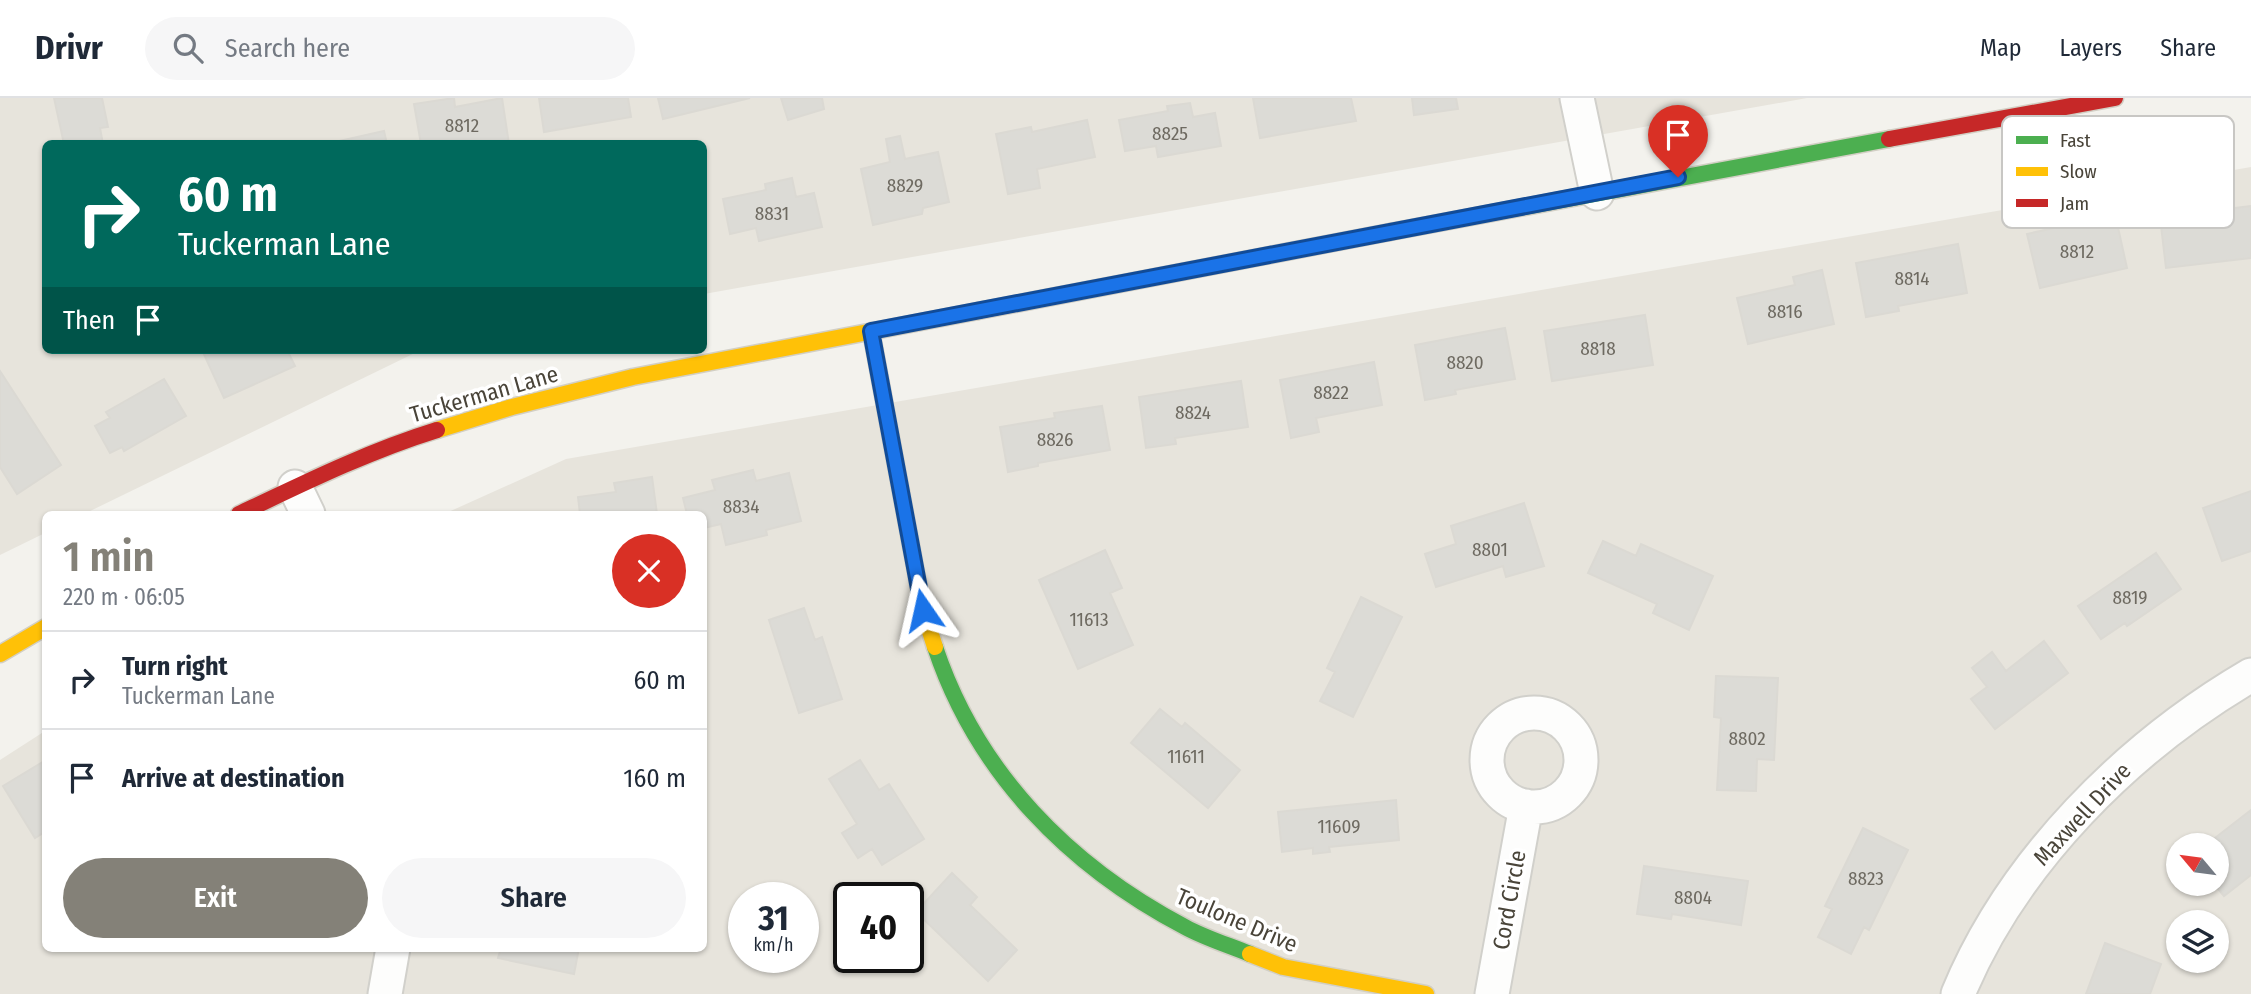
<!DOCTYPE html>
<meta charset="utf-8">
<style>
:root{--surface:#fff;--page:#f6f6f7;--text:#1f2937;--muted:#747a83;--line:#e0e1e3;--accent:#848178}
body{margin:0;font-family:"Fira Sans Condensed",sans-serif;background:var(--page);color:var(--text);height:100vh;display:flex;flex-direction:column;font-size:26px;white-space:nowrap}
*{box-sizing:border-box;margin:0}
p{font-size:23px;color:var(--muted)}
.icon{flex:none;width:38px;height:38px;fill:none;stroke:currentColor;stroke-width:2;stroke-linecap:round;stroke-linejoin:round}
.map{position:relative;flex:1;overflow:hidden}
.sheet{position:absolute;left:42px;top:413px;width:665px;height:441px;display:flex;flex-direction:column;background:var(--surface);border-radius:10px;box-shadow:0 2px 5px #0004}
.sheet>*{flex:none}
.hud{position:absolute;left:42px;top:42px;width:665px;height:214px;border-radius:10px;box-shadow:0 2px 5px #0004;background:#00695c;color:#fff;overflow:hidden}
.needle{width:46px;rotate:299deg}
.controls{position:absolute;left:2166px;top:735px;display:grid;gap:14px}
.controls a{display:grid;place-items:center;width:63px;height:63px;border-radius:50%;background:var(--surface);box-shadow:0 2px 5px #0004;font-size:35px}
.speed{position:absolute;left:728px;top:784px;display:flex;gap:14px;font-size:35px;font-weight:700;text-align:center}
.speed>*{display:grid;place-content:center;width:91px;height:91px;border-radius:50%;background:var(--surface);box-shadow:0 2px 5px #0004;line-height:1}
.speed small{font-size:18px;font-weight:400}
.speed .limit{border:4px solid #111;border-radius:10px;background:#fff;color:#111}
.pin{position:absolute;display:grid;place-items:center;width:60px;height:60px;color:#fff;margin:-72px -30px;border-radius:50% 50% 50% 0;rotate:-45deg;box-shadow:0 0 7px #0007}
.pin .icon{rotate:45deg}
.me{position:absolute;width:77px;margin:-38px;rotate:349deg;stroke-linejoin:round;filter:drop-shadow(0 0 5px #0008)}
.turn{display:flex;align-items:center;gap:24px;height:147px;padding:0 21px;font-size:32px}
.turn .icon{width:91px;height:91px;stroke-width:2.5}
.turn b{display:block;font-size:49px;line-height:60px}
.then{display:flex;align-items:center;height:66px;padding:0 21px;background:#0003;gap:14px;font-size:26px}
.round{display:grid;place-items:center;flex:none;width:74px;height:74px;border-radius:37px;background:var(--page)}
.summary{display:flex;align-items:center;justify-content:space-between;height:119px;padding:0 21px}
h1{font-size:42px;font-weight:600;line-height:52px;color:var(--accent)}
.action{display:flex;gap:14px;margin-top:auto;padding:14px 21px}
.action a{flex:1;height:80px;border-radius:42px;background:var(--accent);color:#fff;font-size:28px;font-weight:600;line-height:80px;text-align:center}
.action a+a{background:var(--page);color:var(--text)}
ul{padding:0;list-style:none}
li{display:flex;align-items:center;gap:21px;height:98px;padding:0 21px;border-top:2px solid var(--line)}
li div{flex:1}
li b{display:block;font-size:26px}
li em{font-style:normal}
header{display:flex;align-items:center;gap:42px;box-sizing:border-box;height:98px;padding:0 35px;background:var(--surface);border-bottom:2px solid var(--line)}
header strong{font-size:33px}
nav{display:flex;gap:38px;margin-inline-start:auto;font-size:24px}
.search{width:490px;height:63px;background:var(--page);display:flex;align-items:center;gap:18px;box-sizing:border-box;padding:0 24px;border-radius:38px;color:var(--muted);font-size:26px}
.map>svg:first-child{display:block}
.residential{fill:#e7e4dc;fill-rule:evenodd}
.building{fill:#dcdbd6;stroke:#dbd9d3;stroke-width:2}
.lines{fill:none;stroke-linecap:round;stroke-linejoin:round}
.street-casing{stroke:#d1d0cb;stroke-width:37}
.fast-casing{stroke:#d2cfc4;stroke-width:19}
.slow-casing{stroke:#d2cfc4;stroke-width:19}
.jam-casing{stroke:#d2cfc4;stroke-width:19}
.street{stroke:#fdfdfc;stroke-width:33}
.fast{stroke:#4caf50;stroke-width:16}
.slow{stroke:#ffc107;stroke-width:16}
.jam{stroke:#c62828;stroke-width:16}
.route-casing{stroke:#114b97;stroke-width:18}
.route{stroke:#1a73e8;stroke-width:12}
.labels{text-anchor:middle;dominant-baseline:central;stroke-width:7;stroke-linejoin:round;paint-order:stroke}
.number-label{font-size:19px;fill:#6e6a61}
.street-label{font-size:23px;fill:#494439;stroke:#fff}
.key{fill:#fff;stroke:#c8c7c4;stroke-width:2}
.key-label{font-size:19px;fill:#494439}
</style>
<header>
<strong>Drivr</strong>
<div class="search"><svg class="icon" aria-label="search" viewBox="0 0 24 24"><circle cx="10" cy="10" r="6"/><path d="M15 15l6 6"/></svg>Search here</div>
<nav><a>Map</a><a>Layers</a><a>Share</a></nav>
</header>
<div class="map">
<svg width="2251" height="896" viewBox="0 0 2251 896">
<rect width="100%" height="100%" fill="#f3f2ed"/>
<path class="residential" d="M 0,0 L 1807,0 L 704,196 L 704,46 L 46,46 L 46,252 L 421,252 L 84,416 L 46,416 L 45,435 L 0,457 Z
M 2251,69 L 2251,896 L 0,896 L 0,662 L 45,633 L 46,850 L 704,850 L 704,416 L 444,416 L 566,361 ZM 2179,747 L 2217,747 L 2217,786 L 2179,786 ZM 744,800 L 803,800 L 803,859 L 744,859 ZM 849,800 L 908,800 L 908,859 L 849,859 ZM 2179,824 L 2217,824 L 2217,863 L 2179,863 Z"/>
<path class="building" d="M 54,0 L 102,0 L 108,29 L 100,30 L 103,46 L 64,46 Z
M 454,0 L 455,9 L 502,0 L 509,46 L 421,46 L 414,6 Z
M 539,0 L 628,0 L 631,19 L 544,34 Z
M 658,0 L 750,0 L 663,21 Z
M 781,0 L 822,0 L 824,11 L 788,22 Z
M 1253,0 L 1351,0 L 1356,23 L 1260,40 Z
M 1412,0 L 1456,0 L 1458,11 L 1414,17 Z
M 1190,5 L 1193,19 L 1215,15 L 1221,48 L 1158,59 L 1156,48 L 1125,53 L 1119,22 L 1168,13 L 1167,8 Z
M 1087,22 L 1095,59 L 1037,71 L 1040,90 L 1008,96 L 996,36 L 1031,29 L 1032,34 Z
M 384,33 L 387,46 L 326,46 Z
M 900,38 L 905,61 L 938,54 L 949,104 L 923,110 L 922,116 L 873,127 L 861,71 L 890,64 L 886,41 Z
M 792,80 L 796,99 L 814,95 L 822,129 L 759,143 L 756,130 L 730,136 L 723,101 L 766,92 L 765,86 Z
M 2251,108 L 2251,160 L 2166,170 L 2160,119 Z
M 2115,116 L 2127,170 L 2040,190 L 2027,136 Z
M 1958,146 L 1967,195 L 1898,208 L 1899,213 L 1866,219 L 1856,165 Z
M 1822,172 L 1834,226 L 1748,246 L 1737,200 L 1795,187 L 1793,179 Z
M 1645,217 L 1653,267 L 1552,283 L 1544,233 Z
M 1505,230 L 1515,281 L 1455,292 L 1456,296 L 1425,302 L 1415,247 Z
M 202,252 L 287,252 L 295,268 L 224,300 Z
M 1374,264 L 1382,307 L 1316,320 L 1319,334 L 1291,340 L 1280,282 Z
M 0,273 L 61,367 L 17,396 L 0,369 Z
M 164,281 L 186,318 L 124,353 L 122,349 L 110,355 L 95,328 L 110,320 L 106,314 Z
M 1241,283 L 1248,329 L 1175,340 L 1176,346 L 1146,350 L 1139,299 Z
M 1102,308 L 1110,352 L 1038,365 L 1038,368 L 1008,374 L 1000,329 L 1055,320 L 1054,315 Z
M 753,372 L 756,383 L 789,375 L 801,423 L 766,432 L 767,437 L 726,447 L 721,426 L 704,430 L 704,416 L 687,416 L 683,400 L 715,392 L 712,382 Z
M 652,379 L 657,416 L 580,416 L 578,399 L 616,394 L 614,385 Z
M 2251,393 L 2251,453 L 2222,463 L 2203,410 Z
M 1524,405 L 1544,468 L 1506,479 L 1503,468 L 1436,489 L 1425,456 L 1456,446 L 1451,428 Z
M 1603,443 L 1636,458 L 1641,446 L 1713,478 L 1689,532 L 1653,515 L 1657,506 L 1588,475 Z
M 1105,452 L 1122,490 L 1110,495 L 1133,547 L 1078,571 L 1039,482 Z
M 2156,455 L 2181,491 L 2127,528 L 2125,525 L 2101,541 L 2078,508 Z
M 1361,499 L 1402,519 L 1353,619 L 1320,603 L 1335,574 L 1327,570 Z
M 804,510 L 815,542 L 822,539 L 842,601 L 799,615 L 769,522 Z
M 2044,543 L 2068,575 L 1995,631 L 1971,601 L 1987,589 L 1972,570 L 1992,554 L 2006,573 Z
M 1716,578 L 1778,580 L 1774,662 L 1757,661 L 1756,693 L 1717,692 L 1721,620 L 1714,619 Z
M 1160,611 L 1182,629 L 1185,625 L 1240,672 L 1208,710 L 1131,645 Z
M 46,662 L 46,733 L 35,740 L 3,688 Z
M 860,662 L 879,692 L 889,686 L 924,741 L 882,767 L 872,751 L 858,760 L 842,735 L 857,726 L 829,681 Z
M 1396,702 L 1399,742 L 1329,749 L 1330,754 L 1313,756 L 1313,750 L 1282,754 L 1278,714 Z
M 2251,712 L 2251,777 L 2224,798 L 2214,786 L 2217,786 L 2217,747 L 2206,747 Z
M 1863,730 L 1908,752 L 1869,832 L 1864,829 L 1851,856 L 1818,839 L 1832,811 L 1825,808 Z
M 1644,768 L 1748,783 L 1741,827 L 1672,816 L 1671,821 L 1637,816 Z
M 952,775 L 977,799 L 970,807 L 1017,852 L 988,883 L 916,814 Z
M 2105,845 L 2161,866 L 2150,896 L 2086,896 Z
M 501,850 L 579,850 L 574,876 L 498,860 Z"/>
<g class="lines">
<defs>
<path id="street" d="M 1577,0 L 1597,95
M 295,389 L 308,416
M1487 662a47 47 0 1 1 94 0a47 47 0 1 1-94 0Z
M 385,896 L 393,850
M 1492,896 L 1526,708
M 1958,896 C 2013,763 2128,649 2251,577"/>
<path id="fast" d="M 1390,134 L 1889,41
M 935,549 C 977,675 1069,768 1185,829 C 1205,840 1228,847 1250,856"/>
<path id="slow" d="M 871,233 L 923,512 L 935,549
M 437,332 L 512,309 L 633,279 L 978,213
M 0,556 L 46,529
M 1250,856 L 1283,869 L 1426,896"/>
<path id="jam" d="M 1889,41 L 2115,0
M 978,213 L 1390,134
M 239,416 C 304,385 369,353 437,332"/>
</defs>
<use href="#street" class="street-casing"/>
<use href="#fast" class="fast-casing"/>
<use href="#slow" class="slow-casing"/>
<use href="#jam" class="jam-casing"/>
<use href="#street" class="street"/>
<use href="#fast" class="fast"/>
<use href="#slow" class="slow"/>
<use href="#jam" class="jam"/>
</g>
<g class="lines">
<defs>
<path id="route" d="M 923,512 L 871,233 L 1678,79"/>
</defs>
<use href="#route" class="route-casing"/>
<use href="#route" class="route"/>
</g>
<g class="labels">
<g class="number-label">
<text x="462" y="27">8812</text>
<text x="1170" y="35">8825</text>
<text x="905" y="87">8829</text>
<text x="772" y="115">8831</text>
<text x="2077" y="153">8812</text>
<text x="1912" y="180">8814</text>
<text x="1785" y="213">8816</text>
<text x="1598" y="250">8818</text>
<text x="1465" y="264">8820</text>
<text x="1331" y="294">8822</text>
<text x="1193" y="314">8824</text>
<text x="1055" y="341">8826</text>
<text x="741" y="408">8834</text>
<text x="1490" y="451">8801</text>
<text x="2130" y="499">8819</text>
<text x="1089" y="521">11613</text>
<text x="1747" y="640">8802</text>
<text x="1186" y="658">11611</text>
<text x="1339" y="728">11609</text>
<text x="1866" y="780">8823</text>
<text x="1693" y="799">8804</text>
</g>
<g class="street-label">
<text transform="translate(484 296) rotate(-16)">Tuckerman Lane</text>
<text transform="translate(2082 716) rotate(-47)">Maxwell Drive</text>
<text transform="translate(1509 802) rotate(-80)">Cord Circle</text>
<text transform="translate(1237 822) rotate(23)">Toulone Drive</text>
</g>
</g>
<rect x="2002" y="18" width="232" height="112" rx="10" class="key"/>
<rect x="2016" y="38" width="32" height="8" fill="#4caf50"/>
<rect x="2016" y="69" width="32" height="9" fill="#ffc107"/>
<rect x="2016" y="101" width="32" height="8" fill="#c62828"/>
<g class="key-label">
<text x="2060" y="49">Fast</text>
<text x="2060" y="80">Slow</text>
<text x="2060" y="112">Jam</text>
</g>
</svg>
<div class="controls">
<a><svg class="needle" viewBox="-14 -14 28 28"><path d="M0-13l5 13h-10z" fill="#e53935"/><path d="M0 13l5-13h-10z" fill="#747a83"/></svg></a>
<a><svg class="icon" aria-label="layers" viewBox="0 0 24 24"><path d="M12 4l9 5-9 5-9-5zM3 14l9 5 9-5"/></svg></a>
</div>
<div class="speed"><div>31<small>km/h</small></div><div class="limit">40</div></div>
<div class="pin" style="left:1678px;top:79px;background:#d93025"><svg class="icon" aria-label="arrive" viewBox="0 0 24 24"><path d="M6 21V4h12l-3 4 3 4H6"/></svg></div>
<svg class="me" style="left:923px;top:512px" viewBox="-20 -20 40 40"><path d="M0-17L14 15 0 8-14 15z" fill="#1a73e8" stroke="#fff" stroke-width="4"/></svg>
<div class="hud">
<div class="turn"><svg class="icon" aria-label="right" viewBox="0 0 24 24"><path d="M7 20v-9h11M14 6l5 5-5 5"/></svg><div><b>60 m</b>Tuckerman Lane</div></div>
<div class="then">Then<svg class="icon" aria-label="arrive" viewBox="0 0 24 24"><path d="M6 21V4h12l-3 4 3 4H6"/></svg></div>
</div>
<section class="sheet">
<div class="summary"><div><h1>1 min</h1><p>220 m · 06:05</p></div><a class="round" style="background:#d93025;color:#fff"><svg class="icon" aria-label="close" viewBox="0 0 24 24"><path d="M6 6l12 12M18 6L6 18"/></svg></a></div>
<ul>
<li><svg class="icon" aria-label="right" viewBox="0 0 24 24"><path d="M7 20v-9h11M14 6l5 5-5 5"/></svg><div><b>Turn right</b><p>Tuckerman Lane</p></div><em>60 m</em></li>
<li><svg class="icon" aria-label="arrive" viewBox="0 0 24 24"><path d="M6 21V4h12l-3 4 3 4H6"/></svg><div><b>Arrive at destination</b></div><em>160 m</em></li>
</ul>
<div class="action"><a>Exit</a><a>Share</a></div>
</section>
</div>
